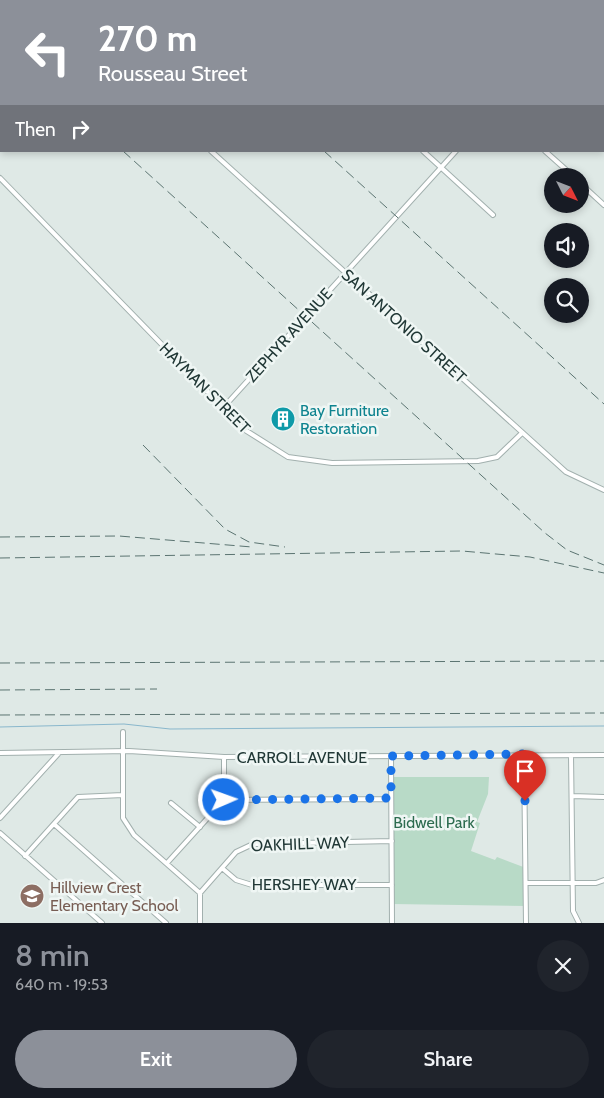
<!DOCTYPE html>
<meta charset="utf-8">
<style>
:root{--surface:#171b24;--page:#20242c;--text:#f1f3f6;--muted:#9ea1a6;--accent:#8c9099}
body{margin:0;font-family:Cabin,sans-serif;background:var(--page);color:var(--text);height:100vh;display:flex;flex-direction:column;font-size:19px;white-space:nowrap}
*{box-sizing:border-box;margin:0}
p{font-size:16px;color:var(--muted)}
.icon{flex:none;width:28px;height:28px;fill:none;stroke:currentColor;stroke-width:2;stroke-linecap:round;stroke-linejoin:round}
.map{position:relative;height:923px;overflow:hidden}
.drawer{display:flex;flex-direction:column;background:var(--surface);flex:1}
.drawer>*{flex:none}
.guide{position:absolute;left:0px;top:0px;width:605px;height:152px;box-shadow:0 2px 8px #0003;background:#8c9099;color:#fff;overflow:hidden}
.needle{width:32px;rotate:132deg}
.tools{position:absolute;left:544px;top:168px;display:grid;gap:10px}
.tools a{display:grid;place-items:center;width:45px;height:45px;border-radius:50%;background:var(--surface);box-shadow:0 2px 8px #0003;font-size:25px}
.pin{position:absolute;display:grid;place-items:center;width:42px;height:42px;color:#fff;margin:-51px -21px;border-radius:50% 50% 50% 0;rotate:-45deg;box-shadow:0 0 5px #0007}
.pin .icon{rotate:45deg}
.me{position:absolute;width:55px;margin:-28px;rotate:88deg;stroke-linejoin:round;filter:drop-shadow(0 0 4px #0008)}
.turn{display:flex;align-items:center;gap:18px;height:105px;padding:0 15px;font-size:22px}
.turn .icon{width:65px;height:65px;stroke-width:2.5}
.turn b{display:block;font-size:35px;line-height:42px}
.then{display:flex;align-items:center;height:48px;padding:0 15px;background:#0003;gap:10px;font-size:19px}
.round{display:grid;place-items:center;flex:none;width:52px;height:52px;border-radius:26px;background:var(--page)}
.head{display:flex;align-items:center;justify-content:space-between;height:85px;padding:0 15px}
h1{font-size:30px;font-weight:600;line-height:38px;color:var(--accent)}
.primary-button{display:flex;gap:10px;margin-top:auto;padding:10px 15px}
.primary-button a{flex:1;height:58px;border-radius:30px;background:var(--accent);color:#fff;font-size:20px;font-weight:600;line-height:58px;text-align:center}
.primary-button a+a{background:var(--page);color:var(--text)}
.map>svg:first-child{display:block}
.green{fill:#b8dac7}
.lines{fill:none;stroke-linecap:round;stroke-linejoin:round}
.stream{stroke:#89b7cc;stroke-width:1}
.minor-casing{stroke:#a2b0ae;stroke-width:6}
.tertiary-casing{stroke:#a2b0ae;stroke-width:7}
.secondary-casing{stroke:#9fb4b0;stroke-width:8}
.minor{stroke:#fff;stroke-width:4}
.tertiary{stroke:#fff;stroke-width:4.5}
.secondary{stroke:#fff;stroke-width:5}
.rail{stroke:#5b7471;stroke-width:1;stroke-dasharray:10 5;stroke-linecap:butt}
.route{stroke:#1a73e8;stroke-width:9;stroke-dasharray:0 16.2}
.labels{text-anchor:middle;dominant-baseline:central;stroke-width:5;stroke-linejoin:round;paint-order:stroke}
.street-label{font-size:16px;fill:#213836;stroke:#eff6f4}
.culture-label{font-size:16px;fill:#0d838f;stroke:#eff6f4;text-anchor:start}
.park-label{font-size:16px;fill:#2d6c50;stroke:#eff6f4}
.education-label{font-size:16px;fill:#785e54;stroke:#eff6f4;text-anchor:start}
</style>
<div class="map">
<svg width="604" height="923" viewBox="0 0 604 923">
<rect width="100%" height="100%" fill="#dfe9e6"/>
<path class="green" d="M 391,777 L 489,777 L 488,794 L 477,822 L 480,823 L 471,851 L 495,860 L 497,857 L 526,868 L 526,906 L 392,904 Z"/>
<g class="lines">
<path class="stream" d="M 0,727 L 124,724 L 170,729 L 604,726"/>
<defs>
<path id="minor" d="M 380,0 L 381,1
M 267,1 L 268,0
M 593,1 L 594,0
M 211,151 L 566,472 L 604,490
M 423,151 L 493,215
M 545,151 L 573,176
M 0,178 L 245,430 L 288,457 L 332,463 L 478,461 L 497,457 L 522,433
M 580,183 L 604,205
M 223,408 L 456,151
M 123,732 L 123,818 L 134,835 L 200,893 L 200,923
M 0,753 L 129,751 L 224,757 L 604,755
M 524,754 L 526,923
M 571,755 L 573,911 L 579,923
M 391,756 L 392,923
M 224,757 L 224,800
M 572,796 L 604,797
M 171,803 L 200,827
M 0,818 L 59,753
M 54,824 L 166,923
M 0,833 L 102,923
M 25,856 L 78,797 L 123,795
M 167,863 L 224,800 L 391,799
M 222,868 L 236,880 L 252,885 L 392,885
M 526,883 L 596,883 L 604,880
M 200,893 L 236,852 L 253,844 L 392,841"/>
<path id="tertiary" d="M 560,0 L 561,1
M 604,39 L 604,40"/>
<path id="secondary" d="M 97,1 L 99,0
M 0,109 L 1,107"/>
</defs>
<use href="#minor" class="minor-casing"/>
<use href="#tertiary" class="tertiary-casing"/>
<use href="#secondary" class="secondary-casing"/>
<use href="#minor" class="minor"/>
<use href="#tertiary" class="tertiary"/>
<use href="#secondary" class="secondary"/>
<path class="rail" d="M 164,0 L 165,1
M 462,1 L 463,1
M 0,31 L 1,32
M 0,40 L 1,41
M 123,151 L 545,533 L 567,550 L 604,565
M 324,151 L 604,404
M 143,445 L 225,529 L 249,542 L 285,547
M 0,537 L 119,536 L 252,547
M 0,558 L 462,551 L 530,557 L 604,573
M 0,663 L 604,661
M 0,690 L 157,689
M 0,715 L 604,713"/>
</g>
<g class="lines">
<path class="route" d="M 224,800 L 391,798 L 391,756 L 524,754 L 525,801"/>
</g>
<defs>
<symbol id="building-disc" viewBox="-11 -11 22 22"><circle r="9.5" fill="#0f9aa8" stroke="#eff6f4"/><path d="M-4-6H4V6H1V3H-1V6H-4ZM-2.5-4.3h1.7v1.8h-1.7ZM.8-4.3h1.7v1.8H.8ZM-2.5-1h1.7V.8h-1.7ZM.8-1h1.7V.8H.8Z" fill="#fff"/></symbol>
<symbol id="school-disc" viewBox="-11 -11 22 22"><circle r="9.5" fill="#8d6e63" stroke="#eff6f4"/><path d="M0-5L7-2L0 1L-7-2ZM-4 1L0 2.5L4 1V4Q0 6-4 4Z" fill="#fff"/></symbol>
</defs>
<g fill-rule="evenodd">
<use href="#building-disc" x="269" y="405" width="28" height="28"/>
<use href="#school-disc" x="18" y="882" width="28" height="28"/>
</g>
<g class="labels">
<g class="street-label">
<text transform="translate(404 326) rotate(42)">SAN ANTONIO STREET</text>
<text transform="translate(289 335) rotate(-48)">ZEPHYR AVENUE</text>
<text transform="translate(205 388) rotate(45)">HAYMAN STREET</text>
<text x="302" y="757">CARROLL AVENUE</text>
<text transform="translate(300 844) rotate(-2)">OAKHILL WAY</text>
<text x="304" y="884">HERSHEY WAY</text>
</g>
<g class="culture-label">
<text x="300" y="410">Bay Furniture<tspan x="300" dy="18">Restoration</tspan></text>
</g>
<g class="park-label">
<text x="434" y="822">Bidwell Park</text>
</g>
<g class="education-label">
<text x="50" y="887">Hillview Crest<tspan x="50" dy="18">Elementary School</tspan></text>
</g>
</g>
</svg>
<div class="tools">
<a><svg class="needle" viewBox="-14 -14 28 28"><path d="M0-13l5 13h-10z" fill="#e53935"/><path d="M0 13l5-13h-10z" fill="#9ea1a6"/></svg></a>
<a><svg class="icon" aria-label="sound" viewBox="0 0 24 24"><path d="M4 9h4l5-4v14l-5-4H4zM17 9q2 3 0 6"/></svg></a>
<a><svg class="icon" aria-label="search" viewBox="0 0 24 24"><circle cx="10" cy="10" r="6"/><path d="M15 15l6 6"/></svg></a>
</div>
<div class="pin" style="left:525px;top:801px;background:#d93025"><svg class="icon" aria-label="arrive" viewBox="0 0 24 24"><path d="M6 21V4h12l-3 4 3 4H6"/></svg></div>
<svg class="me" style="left:224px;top:800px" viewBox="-20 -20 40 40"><circle r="17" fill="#1a73e8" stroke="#fff" stroke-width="3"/><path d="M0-11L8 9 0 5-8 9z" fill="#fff"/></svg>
<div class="guide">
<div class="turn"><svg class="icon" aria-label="left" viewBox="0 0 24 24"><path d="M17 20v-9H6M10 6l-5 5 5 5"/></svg><div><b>270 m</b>Rousseau Street</div></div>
<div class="then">Then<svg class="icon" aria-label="right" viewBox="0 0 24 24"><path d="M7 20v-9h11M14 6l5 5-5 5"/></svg></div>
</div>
</div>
<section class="drawer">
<div class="head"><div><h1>8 min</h1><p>640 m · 19:53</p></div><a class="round"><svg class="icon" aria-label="close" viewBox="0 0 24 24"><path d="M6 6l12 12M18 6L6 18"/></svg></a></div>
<div class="primary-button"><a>Exit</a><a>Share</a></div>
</section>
